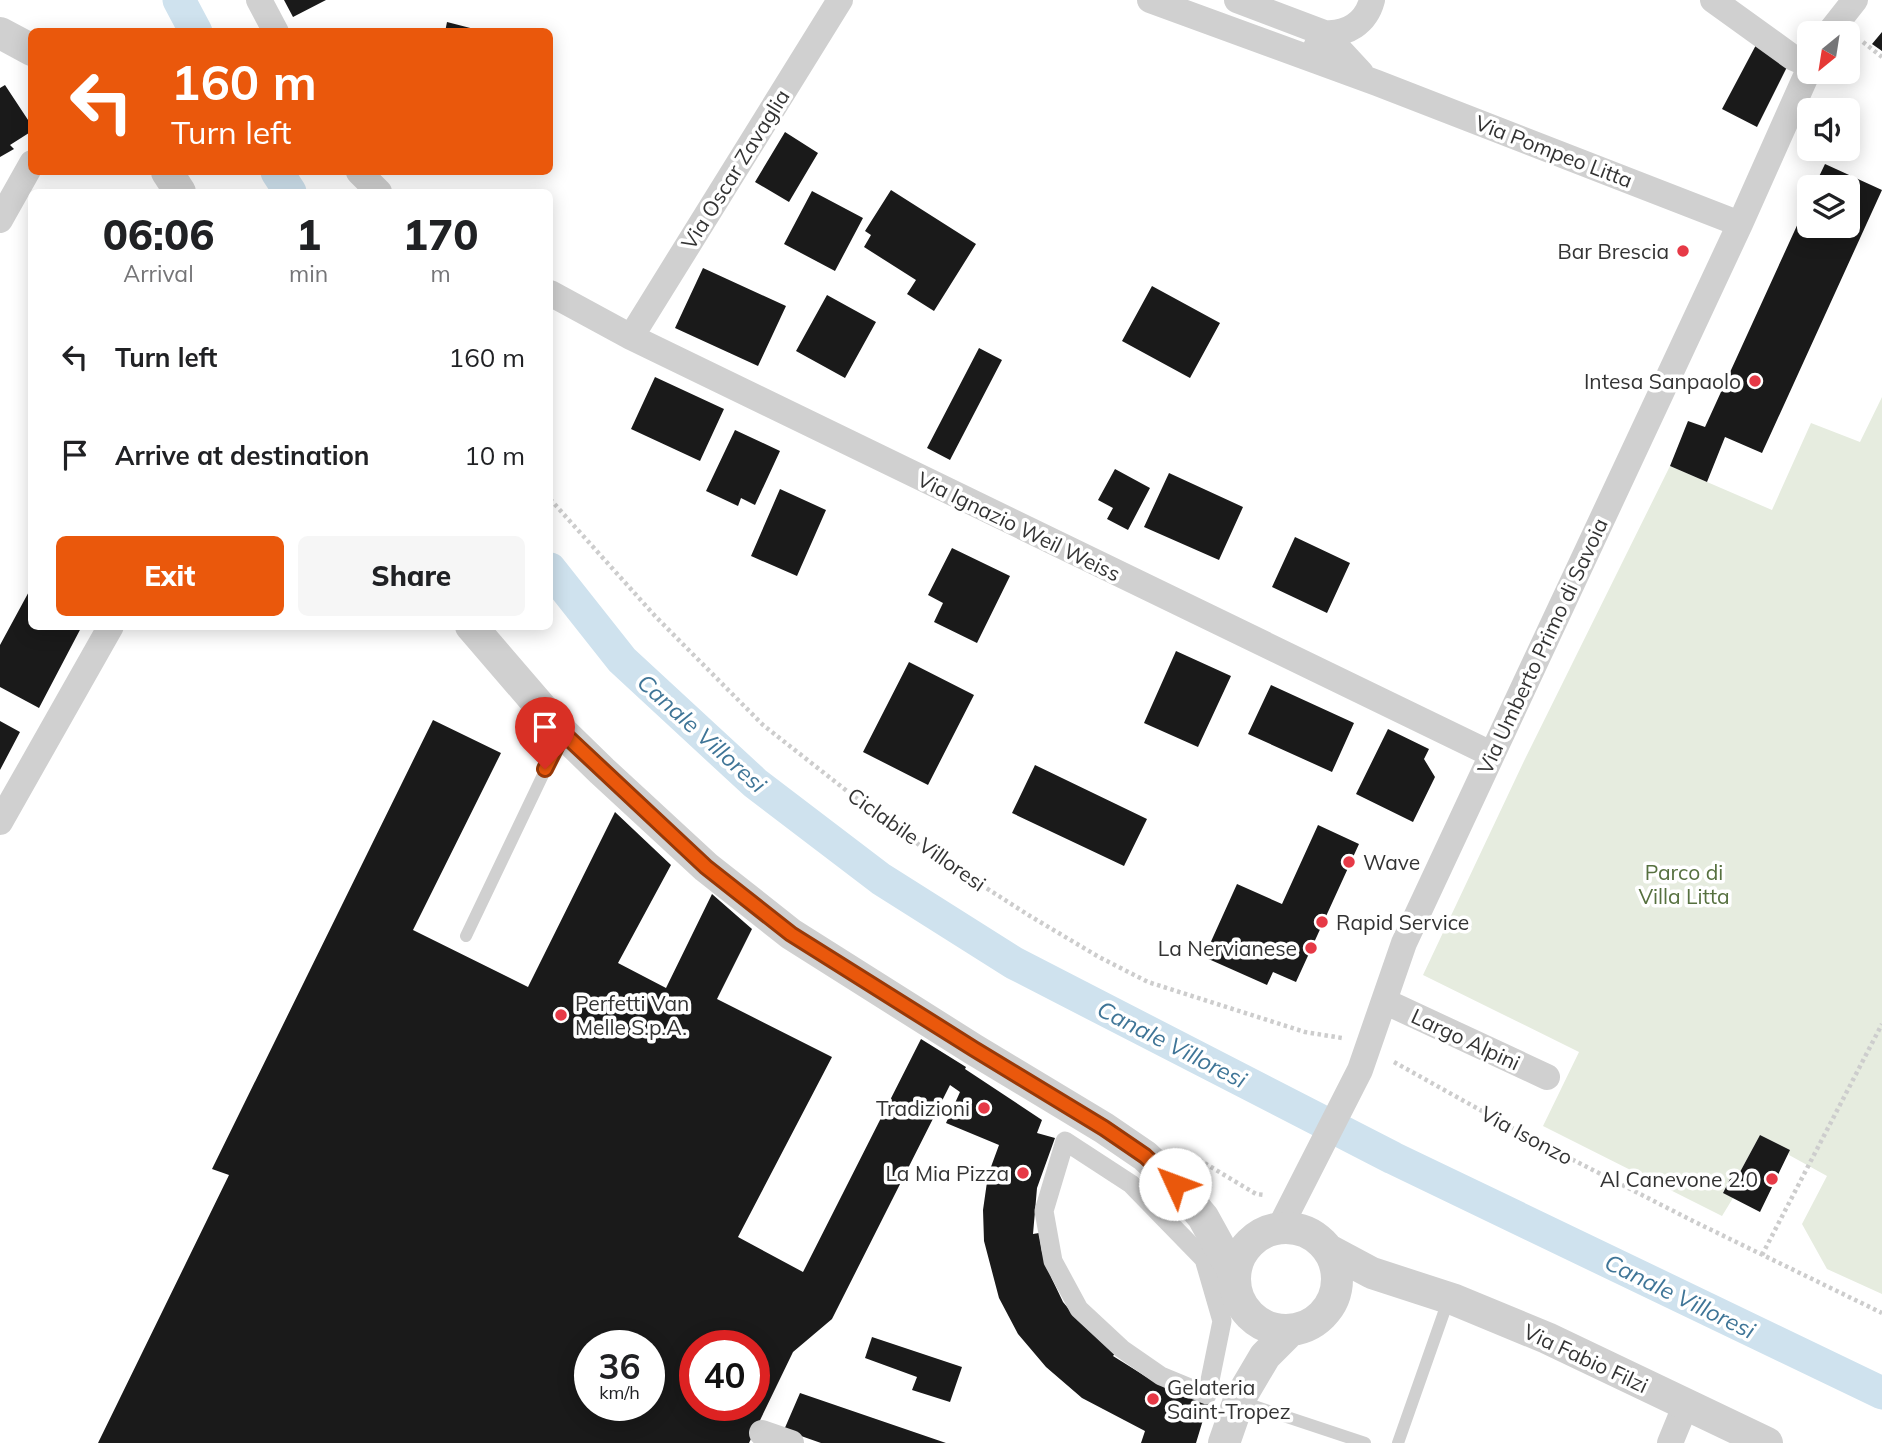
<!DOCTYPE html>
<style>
:root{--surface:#fff;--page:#f6f6f6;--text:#202124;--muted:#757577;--accent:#ea580c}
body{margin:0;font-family:Mulish,sans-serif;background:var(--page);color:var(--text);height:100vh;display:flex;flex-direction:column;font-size:26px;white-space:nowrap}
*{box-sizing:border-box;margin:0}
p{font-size:23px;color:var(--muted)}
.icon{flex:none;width:38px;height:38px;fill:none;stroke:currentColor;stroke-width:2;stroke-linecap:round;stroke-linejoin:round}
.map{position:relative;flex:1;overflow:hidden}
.drawer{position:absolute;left:28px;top:189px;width:525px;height:441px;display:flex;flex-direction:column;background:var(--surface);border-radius:10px;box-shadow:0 4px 18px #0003}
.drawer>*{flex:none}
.guide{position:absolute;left:28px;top:28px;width:525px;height:147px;border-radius:10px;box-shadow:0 4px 18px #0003;background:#ea580c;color:#fff;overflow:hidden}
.needle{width:46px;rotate:210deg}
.tools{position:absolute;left:1797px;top:21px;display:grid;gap:14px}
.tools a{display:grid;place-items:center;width:63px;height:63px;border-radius:10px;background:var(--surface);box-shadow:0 4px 18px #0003;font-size:35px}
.speed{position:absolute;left:574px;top:1330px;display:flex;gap:14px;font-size:35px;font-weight:700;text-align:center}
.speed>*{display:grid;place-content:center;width:91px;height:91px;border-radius:50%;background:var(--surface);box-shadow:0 4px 18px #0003;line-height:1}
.speed small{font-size:18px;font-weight:400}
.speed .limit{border:10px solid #d22;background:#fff;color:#111}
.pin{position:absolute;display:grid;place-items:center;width:60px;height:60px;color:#fff;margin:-72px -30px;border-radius:50% 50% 50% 0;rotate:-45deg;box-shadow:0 0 7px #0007}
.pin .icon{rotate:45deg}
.me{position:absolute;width:77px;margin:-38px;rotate:313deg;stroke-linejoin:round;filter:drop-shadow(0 0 5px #0008)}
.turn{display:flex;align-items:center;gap:24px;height:147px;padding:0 28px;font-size:32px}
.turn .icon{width:91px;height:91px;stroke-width:2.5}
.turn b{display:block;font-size:49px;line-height:60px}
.eta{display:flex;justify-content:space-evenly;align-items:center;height:119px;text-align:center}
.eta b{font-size:42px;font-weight:800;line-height:49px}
.action{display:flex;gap:14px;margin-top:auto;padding:14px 28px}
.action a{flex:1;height:80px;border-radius:10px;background:var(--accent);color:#fff;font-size:28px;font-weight:800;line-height:80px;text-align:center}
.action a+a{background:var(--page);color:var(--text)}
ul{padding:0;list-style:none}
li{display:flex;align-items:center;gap:21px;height:98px;padding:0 28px}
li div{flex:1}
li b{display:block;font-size:26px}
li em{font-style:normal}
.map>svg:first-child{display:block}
.green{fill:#e6ecdf}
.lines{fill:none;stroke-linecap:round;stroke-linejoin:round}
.canal{stroke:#cfe2ee;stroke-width:33}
.building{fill:#1a1a1a;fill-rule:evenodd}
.path{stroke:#cdcdcd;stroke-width:4.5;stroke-dasharray:3.5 3.5;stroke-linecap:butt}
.service{stroke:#d0d0d0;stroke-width:12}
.pedestrian{stroke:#d0d0d0;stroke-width:19}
.minor{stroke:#d0d0d0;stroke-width:26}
.tertiary{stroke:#d0d0d0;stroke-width:32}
.route-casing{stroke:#983908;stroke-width:18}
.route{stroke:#ea580c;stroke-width:12}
.poi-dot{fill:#e63946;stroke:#fff;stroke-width:2.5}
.labels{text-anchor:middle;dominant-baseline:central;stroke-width:7;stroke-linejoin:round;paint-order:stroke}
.street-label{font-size:21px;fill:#333;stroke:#fff}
.poi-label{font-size:21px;fill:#333;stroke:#fff;text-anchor:end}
.park-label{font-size:21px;fill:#56703f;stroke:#fff}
.water-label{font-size:23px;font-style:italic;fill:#3f7597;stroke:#fff}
</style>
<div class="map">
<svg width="1882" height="1443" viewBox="0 0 1882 1443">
<rect width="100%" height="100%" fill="#fff"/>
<path class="green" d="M 1882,397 L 1882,1294 L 1827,1269 L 1802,1224 L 1827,1176 L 1789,1155 L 1789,1150 L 1760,1135 L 1740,1172 L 1734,1170 L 1723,1192 L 1733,1198 L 1722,1216 L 1543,1126 L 1579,1052 L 1423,975 L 1524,761 L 1670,466 L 1772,510 L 1811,423 L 1860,442 Z"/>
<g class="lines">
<path class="canal" d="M 179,0 L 196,32
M 277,172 L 290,192
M 550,569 L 622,660 L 755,783 L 881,879 L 1014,963 L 1393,1158 L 1882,1393"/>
</g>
<path class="building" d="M 284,0 L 326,0 L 293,17 Z
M 447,22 L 482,31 L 482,32 L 445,32 Z
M 1882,32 L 1882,51 L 1872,44 Z
M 1756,45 L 1787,67 L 1757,127 L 1722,109 Z
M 5,85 L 32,126 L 32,131 L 10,145 L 14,149 L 0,157 L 0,88 Z
M 785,132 L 818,153 L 789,202 L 755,182 Z
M 1825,164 L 1882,190 L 1762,453 L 1725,437 L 1707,482 L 1670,466 L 1688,421 L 1705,427 L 1810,197 L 1810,226 L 1848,226 L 1848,187 L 1814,187 Z
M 891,190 L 976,244 L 934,311 L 907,294 L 916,280 L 864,247 L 871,235 L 865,231 Z
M 812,191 L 863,218 L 835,271 L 784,244 Z
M 703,268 L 786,306 L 758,366 L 675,328 Z
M 1152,286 L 1220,323 L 1190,378 L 1122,341 Z
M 827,295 L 876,322 L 845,378 L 796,351 Z
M 979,348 L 1002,360 L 950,460 L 927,448 Z
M 655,377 L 724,409 L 700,461 L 631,429 Z
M 735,430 L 780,451 L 755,505 L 741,498 L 738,506 L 706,491 Z
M 1115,469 L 1150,488 L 1128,530 L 1107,519 L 1113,508 L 1098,500 Z
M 1169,473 L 1243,507 L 1219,560 L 1144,527 Z
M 780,489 L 826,510 L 797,576 L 751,556 Z
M 1295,537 L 1350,563 L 1327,613 L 1272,587 Z
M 952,548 L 1010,576 L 977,643 L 934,622 L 943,603 L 928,595 Z
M 32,586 L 32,626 L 82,626 L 39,708 L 0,687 L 0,645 Z
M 1176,651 L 1231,676 L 1198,747 L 1144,723 Z
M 909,662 L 974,695 L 928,785 L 863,752 Z
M 1271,685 L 1354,723 L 1332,772 L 1248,734 Z
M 433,720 L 501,753 L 413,930 L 528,987 L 615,812 L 671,865 L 618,963 L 666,988 L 712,894 L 752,929 L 717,999 L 832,1057 L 738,1237 L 803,1272 L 921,1039 L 966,1067 L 965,1069 L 1042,1120 L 1037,1133 L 1055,1138 L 1037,1188 L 1033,1234 L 1039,1233 L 1042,1252 L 1052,1279 L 1063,1302 L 1078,1320 L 1116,1352 L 1113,1356 L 1153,1381 L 1209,1400 L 1196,1443 L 1141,1443 L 1145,1431 L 1082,1398 L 1046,1367 L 1018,1334 L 999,1298 L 984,1241 L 983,1210 L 988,1175 L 999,1145 L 946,1123 L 960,1092 L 950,1085 L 832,1319 L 793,1352 L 749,1443 L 98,1443 L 229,1175 L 212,1169 ZM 590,1346 L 649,1346 L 649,1405 L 590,1405 ZM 695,1346 L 754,1346 L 754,1405 L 695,1405 Z
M 0,721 L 20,732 L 0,770 Z
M 1388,729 L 1429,749 L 1424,759 L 1435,777 L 1413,822 L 1356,794 Z
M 1035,765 L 1147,819 L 1124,866 L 1012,813 Z
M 1318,825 L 1359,844 L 1296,982 L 1273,972 L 1267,985 L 1204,957 L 1237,884 L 1282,904 Z
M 1760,1135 L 1790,1150 L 1760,1212 L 1723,1193 L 1735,1169 L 1740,1172 Z
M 872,1337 L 962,1367 L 950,1402 L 912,1390 L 917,1377 L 865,1358 Z
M 800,1393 L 946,1443 L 821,1443 L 784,1430 Z"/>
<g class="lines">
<path class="path" d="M 1863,42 L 1882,57
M 550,499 L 656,617 L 763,725 L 847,791 L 922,847 L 1030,916 L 1099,957 L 1148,982 L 1305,1032 L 1342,1038
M 1394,1062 L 1534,1140 L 1693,1221 L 1882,1313
M 1199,1163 L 1201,1161 L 1256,1194 L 1264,1195
M 1762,1255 L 1882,1024"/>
<path class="service" d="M 466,936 L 563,733
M 1239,1401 L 1365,1443
M 1398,1443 L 1449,1298"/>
<path class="pedestrian" d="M 1065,1141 L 1131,1184 L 1204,1259 L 1222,1321 L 1207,1395 L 1161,1376 L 1122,1349 L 1079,1309 L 1053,1261 L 1044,1211 Z"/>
<path class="minor" d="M 259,0 L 276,32
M 1150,0 L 1377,83 L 1740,224
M 1237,0 L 1324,33 L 1361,73
M 1713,0 L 1792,57 L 1810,65
M 1829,33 L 1855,0
M 1317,45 L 1324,33 C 1347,35 1366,23 1372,0
M 359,172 L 379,192
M 0,220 L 32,163
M 550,293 L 631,337 L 1491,754
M 631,337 L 840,0
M 0,822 L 111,626
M 1384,1001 L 1547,1077
M 1280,1227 L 1360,1070 L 1404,943 L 1740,224 L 1810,67
M 762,1433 L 791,1443
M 1670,1443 L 1686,1404"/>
<path class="tertiary" d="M 0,33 L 32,50
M 167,172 L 180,192
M 471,626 L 563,733 L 602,771 L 706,867 L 791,934 L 973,1049 L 1104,1128 L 1145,1156 L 1175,1184 L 1203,1217 L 1235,1275
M1235 1279a51 51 0 1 1 102 0a51 51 0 1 1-102 0Z
M 1329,1250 L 1372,1273 L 1455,1300 L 1547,1338 L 1767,1443
M 1224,1443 L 1239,1400 L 1265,1356 L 1291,1330"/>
</g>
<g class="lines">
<defs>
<path id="route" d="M 545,769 L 563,733 L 706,867 L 791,934 L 974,1049 L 1104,1128 L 1145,1156 L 1175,1184"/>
</defs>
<use href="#route" class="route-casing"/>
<use href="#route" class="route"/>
</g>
<g class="poi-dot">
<circle cx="1683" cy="251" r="7"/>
<circle cx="1755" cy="381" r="7"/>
<circle cx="1349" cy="862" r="7"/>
<circle cx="1322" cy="922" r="7"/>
<circle cx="1311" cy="948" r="7"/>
<circle cx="561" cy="1015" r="7"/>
<circle cx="984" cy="1108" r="7"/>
<circle cx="1023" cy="1173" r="7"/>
<circle cx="1772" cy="1179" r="7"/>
<circle cx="1153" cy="1399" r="7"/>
</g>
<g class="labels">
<g class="street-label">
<text transform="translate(1554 151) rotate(21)">Via Pompeo Litta</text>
<text transform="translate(735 169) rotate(-58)">Via Oscar Zavaglia</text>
<text transform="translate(1019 526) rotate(26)">Via Ignazio Weil Weiss</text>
<text transform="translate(1542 646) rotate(-65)">Via Umberto Primo di Savoia</text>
<text transform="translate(917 839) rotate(35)">Ciclabile Villoresi</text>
<text transform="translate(1466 1039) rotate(25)">Largo Alpini</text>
<text transform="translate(1527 1135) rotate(28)">Via Isonzo</text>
<text transform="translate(1586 1358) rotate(25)">Via Fabio Filzi</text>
</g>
<g class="poi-label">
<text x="1669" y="251">Bar Brescia</text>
<text x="1741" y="381">Intesa Sanpaolo</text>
<text x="1363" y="862" text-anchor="start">Wave</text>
<text x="1336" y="922" text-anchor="start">Rapid Service</text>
<text x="1297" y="948">La Nervianese</text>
<text x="575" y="1003" text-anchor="start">Perfetti Van<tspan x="575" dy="24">Melle S.p.A.</tspan></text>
<text x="970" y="1108">Tradizioni</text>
<text x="1009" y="1173">La Mia Pizza</text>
<text x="1758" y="1179">Al Canevone 2.0</text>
<text x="1167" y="1387" text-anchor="start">Gelateria<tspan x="1167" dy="24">Saint-Tropez</tspan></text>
</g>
<g class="park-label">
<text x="1684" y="872">Parco di<tspan x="1684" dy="24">Villa Litta</tspan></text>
</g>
<g class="water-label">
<text transform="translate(702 733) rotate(42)">Canale Villoresi</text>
<text transform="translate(1172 1044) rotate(27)">Canale Villoresi</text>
<text transform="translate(1680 1296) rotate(26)">Canale Villoresi</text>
</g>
</g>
</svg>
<div class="tools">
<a><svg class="needle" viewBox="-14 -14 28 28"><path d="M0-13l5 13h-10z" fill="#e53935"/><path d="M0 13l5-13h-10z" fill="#757577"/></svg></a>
<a><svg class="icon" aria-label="sound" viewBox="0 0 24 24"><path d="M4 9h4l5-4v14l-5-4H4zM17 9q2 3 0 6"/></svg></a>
<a><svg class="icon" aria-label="layers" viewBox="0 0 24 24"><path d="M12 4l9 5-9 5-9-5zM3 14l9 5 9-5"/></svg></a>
</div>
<div class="speed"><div>36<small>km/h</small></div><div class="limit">40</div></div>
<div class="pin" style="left:545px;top:769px;background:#d93025"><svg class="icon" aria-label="arrive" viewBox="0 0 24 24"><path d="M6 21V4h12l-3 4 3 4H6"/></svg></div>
<svg class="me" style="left:1175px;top:1184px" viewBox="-20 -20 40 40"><circle r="19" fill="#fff"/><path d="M0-13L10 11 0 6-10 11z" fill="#ea580c"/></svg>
<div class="guide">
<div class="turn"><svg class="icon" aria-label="left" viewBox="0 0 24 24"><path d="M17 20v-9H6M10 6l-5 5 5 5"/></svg><div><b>160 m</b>Turn left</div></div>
</div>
<section class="drawer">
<div class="eta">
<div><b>06:06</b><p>Arrival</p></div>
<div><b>1</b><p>min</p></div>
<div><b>170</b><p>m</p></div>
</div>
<ul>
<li><svg class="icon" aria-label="left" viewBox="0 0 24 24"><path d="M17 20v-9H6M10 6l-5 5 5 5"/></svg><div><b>Turn left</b></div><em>160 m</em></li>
<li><svg class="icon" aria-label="arrive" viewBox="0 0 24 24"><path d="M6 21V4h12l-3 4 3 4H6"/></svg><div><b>Arrive at destination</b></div><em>10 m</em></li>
</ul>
<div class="action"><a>Exit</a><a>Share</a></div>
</section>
</div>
